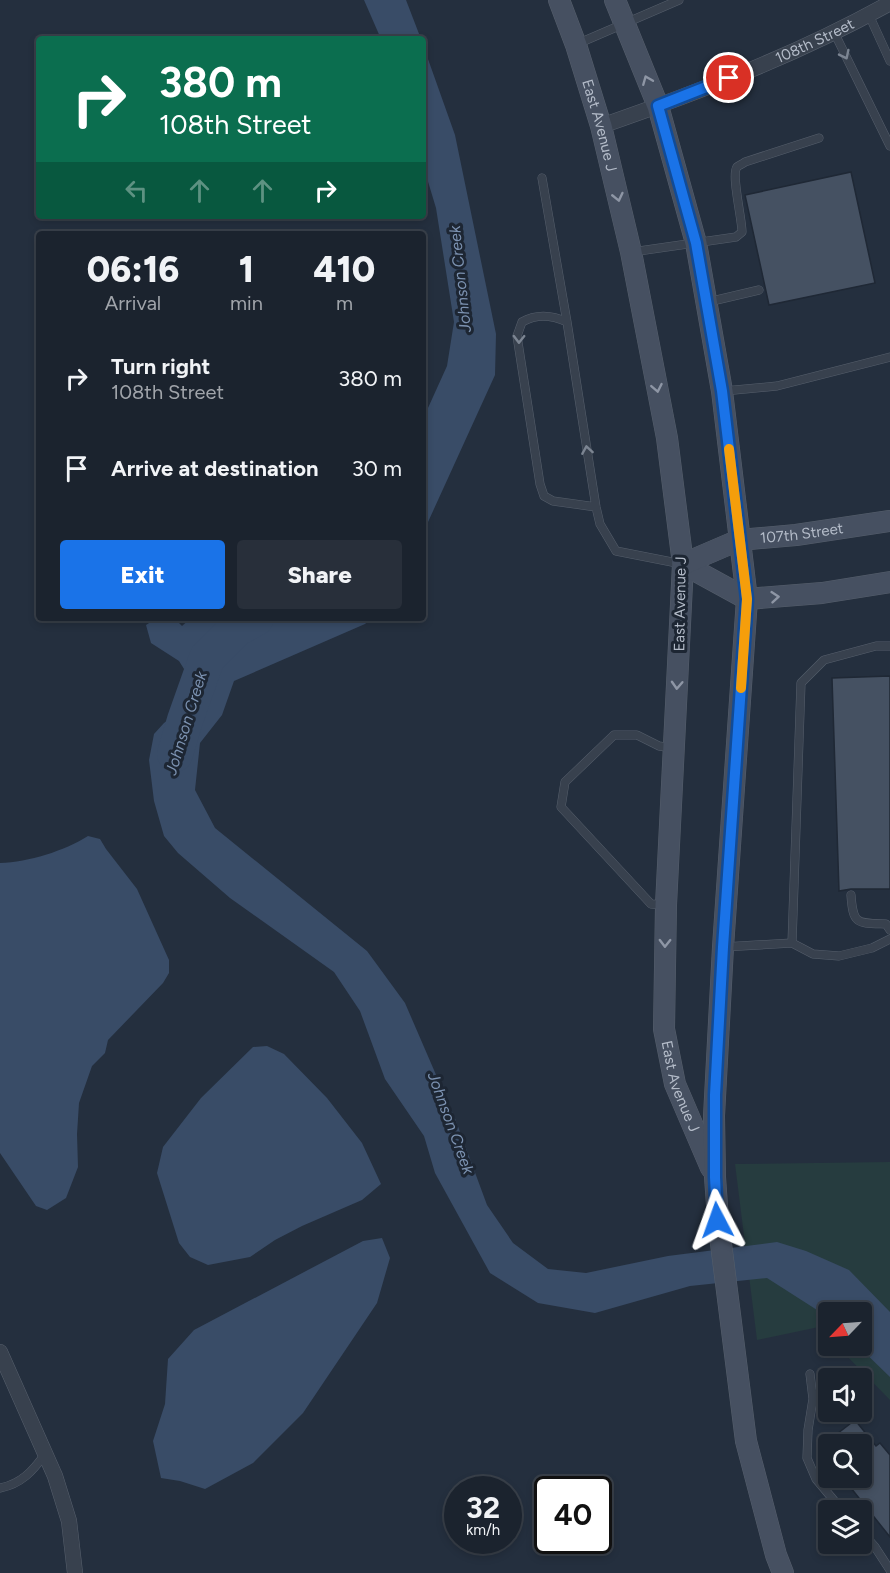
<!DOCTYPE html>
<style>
:root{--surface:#1b232e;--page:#282f3a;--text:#f1f3f6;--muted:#a0a4aa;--line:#39404a;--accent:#1a73e8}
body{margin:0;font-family:Figtree,sans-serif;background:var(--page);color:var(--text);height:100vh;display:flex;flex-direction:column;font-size:22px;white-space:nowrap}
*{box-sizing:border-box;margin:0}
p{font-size:20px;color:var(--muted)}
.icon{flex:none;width:33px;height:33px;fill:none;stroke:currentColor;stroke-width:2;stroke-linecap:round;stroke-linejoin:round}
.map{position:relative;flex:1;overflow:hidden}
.panel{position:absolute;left:36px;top:231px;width:390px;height:390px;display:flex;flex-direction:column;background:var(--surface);border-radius:6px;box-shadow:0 3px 9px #0003,0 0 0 2px var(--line)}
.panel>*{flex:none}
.banner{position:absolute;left:36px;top:36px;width:390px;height:183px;border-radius:6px;box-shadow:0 3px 9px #0003,0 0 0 2px var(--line);background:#0b6e4f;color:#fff;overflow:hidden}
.needle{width:39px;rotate:245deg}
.buttons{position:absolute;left:818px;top:1302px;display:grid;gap:12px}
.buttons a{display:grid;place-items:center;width:54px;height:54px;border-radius:6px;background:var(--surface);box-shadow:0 3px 9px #0003,0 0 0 2px var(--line);font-size:30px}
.speed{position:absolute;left:444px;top:1476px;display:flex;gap:12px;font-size:30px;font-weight:700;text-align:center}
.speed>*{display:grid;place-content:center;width:78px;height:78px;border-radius:50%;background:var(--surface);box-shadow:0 3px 9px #0003,0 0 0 2px var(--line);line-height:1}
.speed small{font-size:15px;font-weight:400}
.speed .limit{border:3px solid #111;border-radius:9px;background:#fff;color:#111}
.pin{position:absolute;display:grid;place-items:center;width:51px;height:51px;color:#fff;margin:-26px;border:3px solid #fff;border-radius:50%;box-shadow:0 2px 6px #0007}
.me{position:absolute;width:66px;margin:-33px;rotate:356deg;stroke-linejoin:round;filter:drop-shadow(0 0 4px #0008)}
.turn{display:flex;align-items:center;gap:21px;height:126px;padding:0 24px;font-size:27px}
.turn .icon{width:78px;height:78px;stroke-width:2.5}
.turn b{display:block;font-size:42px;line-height:51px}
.lanes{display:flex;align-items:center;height:57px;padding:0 24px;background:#0003;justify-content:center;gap:30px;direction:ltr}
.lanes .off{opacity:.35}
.eta{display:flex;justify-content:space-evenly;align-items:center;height:102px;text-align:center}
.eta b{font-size:36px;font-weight:800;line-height:42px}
.button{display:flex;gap:12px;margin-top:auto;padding:12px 24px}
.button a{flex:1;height:69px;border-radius:6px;background:var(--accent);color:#fff;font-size:24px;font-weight:800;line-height:69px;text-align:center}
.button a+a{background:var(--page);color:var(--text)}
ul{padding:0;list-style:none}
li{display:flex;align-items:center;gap:18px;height:90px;padding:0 24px}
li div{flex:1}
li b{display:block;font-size:22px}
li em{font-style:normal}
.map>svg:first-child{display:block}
.green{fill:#263c3f}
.water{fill:#394c67}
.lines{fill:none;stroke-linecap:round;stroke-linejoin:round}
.river{stroke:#394c67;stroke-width:36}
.building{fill:#455162;stroke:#1f2835;stroke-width:1.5}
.lane-casing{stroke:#565f6c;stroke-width:9}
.street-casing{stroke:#565f6c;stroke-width:16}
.secondary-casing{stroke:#565f6c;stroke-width:22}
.lane{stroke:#38414e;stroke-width:8}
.street{stroke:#38414e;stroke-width:15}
.secondary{stroke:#465061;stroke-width:21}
.oneway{stroke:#7c8592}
.oneway2{stroke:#8e96a5}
.route-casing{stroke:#114b97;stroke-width:15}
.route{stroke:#1a73e8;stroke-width:10}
.slow{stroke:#f59e0b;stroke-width:10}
.labels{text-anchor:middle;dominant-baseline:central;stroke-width:6;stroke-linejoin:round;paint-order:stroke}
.street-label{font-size:15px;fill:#b4bcc9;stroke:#1d2633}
.water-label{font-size:16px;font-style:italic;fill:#7c92b1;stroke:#1d2633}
</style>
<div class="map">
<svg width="890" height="1573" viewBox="0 0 890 1573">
<rect width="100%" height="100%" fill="#242f3e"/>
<path class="green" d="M 890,1162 L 890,1400 L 837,1346 L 861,1346 L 861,1312 L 828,1312 L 828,1336 L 819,1327 L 757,1340 L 735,1164 Z"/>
<path class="water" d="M 364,0 L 406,0 L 421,39 L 381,39 Z
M 423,45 L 455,135 L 496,334 L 495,375 L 423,533 L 423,419 L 447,366 L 454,322 L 436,208 L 423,165 Z
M 157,618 L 174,618 L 182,626 L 191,618 L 371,618 L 365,624 L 234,681 L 222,715 L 200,743 L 195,790 L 215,828 L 367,951 L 405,1003 L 456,1121 L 487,1205 L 513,1243 L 548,1269 L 586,1273 L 668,1256 L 777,1242 L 806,1251 L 849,1270 L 890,1312 L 890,1377 L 858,1346 L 861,1346 L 861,1312 L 828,1312 L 828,1317 L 767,1278 L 690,1286 L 595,1313 L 538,1303 L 490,1273 L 435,1173 L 424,1136 L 385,1079 L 360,1011 L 334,972 L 230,898 L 178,853 L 164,836 L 154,801 L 149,760 L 154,734 L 164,723 L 182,710 L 201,704 L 201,696 L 179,661 L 151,643 L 146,625 Z
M 88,836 L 100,839 L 106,849 L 137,889 L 169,960 L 169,973 L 163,983 L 108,1040 L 105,1053 L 92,1066 L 79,1103 L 77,1134 L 78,1167 L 66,1198 L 47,1210 L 36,1206 L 0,1153 L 0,863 C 29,862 64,851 88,836 Z
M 267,1046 L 284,1054 L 327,1098 L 362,1143 L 381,1184 L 362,1200 L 302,1226 L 275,1240 L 250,1257 L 208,1265 L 190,1257 L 179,1243 L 157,1173 L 163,1147 L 201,1098 L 253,1047 Z
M 382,1238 L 390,1258 L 377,1303 L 303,1413 L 253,1463 L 205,1489 L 180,1481 L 161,1478 L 153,1441 L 165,1404 L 168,1359 L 194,1330 L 363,1241 Z"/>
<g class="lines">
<path class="river" d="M 175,754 L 185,720 L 207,658 L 236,629 L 256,618"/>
</g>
<path class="building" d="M 851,172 L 875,283 L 769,305 L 745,195 Z
M 890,676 L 890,889 L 851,889 L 839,891 L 832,678 Z
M 855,1420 L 876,1446 L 880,1443 L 890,1455 L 890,1537 L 843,1478 L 861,1478 L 861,1444 L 824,1444 Z"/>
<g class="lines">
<defs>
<path id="lane" d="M 869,15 L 890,61
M 834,32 L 890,146
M 577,44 L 679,0
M 542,178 L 567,322
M 632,252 L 736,237 L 742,232 C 742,218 731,175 737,167 C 739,165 743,164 745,162 L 819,138
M 708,302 L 759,290
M 724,391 L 777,386 L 890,357
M 596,507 L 553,501 L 544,496 L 540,484 L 517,336 L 522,322 C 536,314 552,315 567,322 L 596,507 L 600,524 L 616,551 L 682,564
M 851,895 C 853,925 857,923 886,924 L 890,930
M 665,905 L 651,904 L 561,807 L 565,782 L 614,735 L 637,735 L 659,746 L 672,748
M 792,943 L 801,683 L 824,660 L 876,646 L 890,646
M 723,947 L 792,943 L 813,954 L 839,956 L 872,948 L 890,939
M 810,1374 L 813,1399 L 808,1430 L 807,1458 L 816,1479 L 842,1510
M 0,1488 C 21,1484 33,1471 45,1454
M 861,1531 L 875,1547 L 890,1570"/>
<g id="street">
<path id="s1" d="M 601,126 C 699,92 799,54 890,3"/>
<path d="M 0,1352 L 55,1476 L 69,1521 L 75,1573"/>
</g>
<g id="secondary">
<path id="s2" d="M 559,0 L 576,45 L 601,126 L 631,252 L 667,438 L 683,564 L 666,905 L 664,1029 L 675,1084 L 711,1168"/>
<path d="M 615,0 L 658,106 L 696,243 L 722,391 L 747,599 L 723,947 L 714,1116 L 715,1177 L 718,1220 L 746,1441 L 776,1555 L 783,1573"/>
<path d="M 683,564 L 747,599 L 822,593 L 890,582"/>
<path id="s3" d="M 683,564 L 739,540 L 796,535 L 890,521"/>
</g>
</defs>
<use href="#lane" class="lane-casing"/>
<use href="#street" class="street-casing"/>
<use href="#secondary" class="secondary-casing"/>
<use href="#lane" class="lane"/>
<use href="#street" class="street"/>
<use href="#secondary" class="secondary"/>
</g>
<defs><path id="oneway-chevron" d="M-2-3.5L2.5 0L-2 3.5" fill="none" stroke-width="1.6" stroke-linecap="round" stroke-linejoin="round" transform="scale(1.5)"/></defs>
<g class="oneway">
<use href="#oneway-chevron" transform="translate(845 55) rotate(64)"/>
<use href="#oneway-chevron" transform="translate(519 339) rotate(91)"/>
<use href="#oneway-chevron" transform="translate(587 450) rotate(-99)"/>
</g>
<g class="oneway2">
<use href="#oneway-chevron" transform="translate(647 80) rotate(-112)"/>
<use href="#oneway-chevron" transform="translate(618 197) rotate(77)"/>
<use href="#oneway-chevron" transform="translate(657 388) rotate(79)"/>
<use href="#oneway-chevron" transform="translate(775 597) rotate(-5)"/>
<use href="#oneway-chevron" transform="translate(677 685) rotate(93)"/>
<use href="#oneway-chevron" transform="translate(665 943) rotate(91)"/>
</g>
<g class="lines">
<defs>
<path id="route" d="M 717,1220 L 715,1177 L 715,1095 L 723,947 L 747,599 L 722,391 L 696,243 L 658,106 L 729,78"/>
</defs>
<use href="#route" class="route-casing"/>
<use href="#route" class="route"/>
<path class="slow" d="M 729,449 L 747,599 L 741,688"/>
</g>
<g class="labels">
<g class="street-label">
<text stroke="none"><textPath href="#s1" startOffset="230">108th Street</textPath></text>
<text stroke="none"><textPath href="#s2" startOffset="132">East Avenue J</textPath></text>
<text stroke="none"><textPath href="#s3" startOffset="124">107th Street</textPath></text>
<text transform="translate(680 604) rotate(-89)">East Avenue J</text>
<text stroke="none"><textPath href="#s2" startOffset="1104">East Avenue J</textPath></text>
</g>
<g class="water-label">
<text transform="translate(460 279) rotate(-96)">Johnson Creek</text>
<text transform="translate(186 723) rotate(-73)">Johnson Creek</text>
<text transform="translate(451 1123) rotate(70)">Johnson Creek</text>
</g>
</g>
</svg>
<div class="buttons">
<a><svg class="needle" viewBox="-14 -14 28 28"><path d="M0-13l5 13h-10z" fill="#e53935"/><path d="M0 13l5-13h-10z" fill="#a0a4aa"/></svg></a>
<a><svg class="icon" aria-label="sound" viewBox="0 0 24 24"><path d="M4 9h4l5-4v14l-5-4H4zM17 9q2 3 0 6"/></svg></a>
<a><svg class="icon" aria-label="search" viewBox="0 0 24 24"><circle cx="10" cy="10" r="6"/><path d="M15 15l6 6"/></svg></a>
<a><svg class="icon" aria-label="layers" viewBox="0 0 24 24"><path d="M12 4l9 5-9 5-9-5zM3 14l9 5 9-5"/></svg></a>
</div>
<div class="speed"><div>32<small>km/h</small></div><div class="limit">40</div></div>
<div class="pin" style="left:729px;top:78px;background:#d93025"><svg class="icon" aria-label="arrive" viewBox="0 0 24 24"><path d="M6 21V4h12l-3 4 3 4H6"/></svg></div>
<svg class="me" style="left:717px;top:1220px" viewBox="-20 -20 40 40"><path d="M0-17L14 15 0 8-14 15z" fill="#1a73e8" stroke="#fff" stroke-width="4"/></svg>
<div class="banner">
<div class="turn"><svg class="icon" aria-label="right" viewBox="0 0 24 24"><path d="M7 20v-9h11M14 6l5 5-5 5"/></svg><div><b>380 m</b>108th Street</div></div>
<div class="lanes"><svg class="icon off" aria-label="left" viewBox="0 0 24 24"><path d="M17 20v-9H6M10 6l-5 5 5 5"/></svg><svg class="icon off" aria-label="ahead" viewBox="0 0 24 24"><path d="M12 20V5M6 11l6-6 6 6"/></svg><svg class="icon off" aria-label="ahead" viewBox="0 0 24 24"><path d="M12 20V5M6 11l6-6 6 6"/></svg><svg class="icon" aria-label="right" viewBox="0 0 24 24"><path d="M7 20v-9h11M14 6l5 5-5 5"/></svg></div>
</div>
<section class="panel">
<div class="eta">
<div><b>06:16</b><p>Arrival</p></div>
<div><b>1</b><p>min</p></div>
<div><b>410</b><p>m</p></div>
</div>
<ul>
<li><svg class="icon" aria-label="right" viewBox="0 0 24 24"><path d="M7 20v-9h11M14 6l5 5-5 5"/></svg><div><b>Turn right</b><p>108th Street</p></div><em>380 m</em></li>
<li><svg class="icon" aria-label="arrive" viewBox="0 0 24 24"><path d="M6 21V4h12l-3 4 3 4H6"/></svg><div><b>Arrive at destination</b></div><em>30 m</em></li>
</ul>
<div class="button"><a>Exit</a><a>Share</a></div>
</section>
</div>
